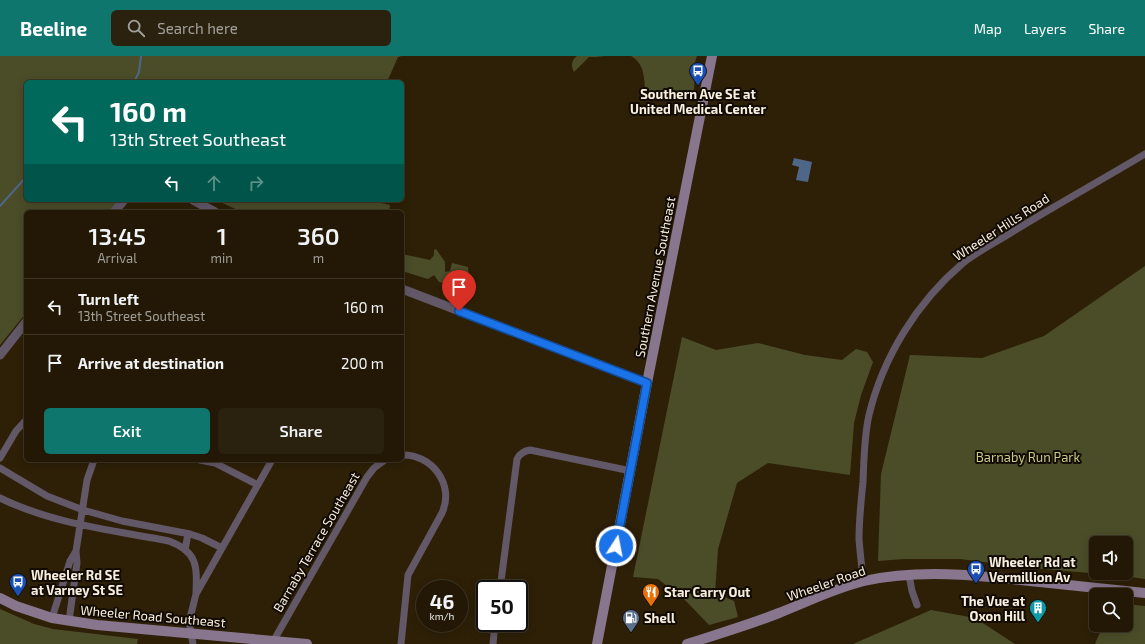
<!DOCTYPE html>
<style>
:root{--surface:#221805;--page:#2a210f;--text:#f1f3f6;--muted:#a2a09a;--line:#3f3727;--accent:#0f766e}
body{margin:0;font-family:"Exo 2",sans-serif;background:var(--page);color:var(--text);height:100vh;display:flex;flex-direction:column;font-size:15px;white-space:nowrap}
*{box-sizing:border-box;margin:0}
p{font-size:13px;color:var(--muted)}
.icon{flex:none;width:22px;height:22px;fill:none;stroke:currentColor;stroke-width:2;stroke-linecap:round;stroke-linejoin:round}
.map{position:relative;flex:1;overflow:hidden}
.side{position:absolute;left:24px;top:154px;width:380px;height:252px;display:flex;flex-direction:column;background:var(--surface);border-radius:6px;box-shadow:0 2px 10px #0003,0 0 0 1px var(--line)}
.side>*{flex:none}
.banner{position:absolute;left:24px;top:24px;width:380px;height:122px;border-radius:6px;box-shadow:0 2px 10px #0003,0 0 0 1px var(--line);background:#00695c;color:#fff;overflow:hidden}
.fabs{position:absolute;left:1089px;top:480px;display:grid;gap:8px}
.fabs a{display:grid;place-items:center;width:44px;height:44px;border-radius:6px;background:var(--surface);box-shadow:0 2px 10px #0003,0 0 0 1px var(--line);font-size:20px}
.speed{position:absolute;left:416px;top:524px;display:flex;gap:8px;font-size:20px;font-weight:700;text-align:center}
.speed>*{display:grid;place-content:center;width:52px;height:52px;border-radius:50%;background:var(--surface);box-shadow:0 2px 10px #0003,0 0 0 1px var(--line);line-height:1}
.speed small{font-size:10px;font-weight:400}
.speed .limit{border:2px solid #111;border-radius:6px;background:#fff;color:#111}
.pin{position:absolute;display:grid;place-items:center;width:34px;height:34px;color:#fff;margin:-41px -17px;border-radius:50% 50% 50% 0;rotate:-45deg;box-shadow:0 0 4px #0007}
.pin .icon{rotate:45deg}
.me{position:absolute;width:44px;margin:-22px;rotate:11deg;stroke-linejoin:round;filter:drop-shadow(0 0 3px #0008)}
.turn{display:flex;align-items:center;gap:14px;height:84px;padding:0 20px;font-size:18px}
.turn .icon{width:52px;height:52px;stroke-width:2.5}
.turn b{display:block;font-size:28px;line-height:34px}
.lanes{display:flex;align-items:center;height:38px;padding:0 20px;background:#0003;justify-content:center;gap:20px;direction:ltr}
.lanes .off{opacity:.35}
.eta{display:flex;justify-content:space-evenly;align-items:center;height:68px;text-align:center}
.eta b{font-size:24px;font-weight:600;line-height:28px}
.action{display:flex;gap:8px;margin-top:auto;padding:8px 20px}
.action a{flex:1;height:46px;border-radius:6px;background:var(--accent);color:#fff;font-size:16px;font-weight:600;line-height:46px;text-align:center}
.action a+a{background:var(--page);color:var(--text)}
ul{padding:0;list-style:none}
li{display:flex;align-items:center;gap:12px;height:56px;padding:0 20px;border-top:1px solid var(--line)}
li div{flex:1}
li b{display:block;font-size:15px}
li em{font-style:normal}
header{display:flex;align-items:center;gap:24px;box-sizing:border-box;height:56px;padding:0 20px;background:var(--accent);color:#fff}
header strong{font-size:19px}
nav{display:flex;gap:22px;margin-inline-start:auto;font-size:14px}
.search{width:280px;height:36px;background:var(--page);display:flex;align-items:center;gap:10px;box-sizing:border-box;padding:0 14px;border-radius:6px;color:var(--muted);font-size:15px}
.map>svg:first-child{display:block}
.green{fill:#4b4d29;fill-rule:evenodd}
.water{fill:#4e6688}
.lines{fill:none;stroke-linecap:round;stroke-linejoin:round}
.stream{stroke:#4e6688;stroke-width:2}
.minor{stroke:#635867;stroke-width:7}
.tertiary{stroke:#635867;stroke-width:9}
.secondary{stroke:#88768e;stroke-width:10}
.route-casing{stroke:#114b97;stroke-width:10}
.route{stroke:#1a73e8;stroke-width:7}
.labels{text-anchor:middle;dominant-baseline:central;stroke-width:4;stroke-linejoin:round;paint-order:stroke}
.poi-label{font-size:13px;font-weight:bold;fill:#f9efe0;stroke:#110b03;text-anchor:start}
.street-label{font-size:13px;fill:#f9efe0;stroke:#110b03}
.park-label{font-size:13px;fill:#c6cb85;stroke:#110b03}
</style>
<header>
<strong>Beeline</strong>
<div class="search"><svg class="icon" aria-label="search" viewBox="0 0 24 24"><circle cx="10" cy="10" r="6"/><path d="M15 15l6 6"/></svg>Search here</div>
<nav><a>Map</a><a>Layers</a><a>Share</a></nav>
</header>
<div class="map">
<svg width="1145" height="588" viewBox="0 0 1145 588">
<rect width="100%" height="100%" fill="#2e2007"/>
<path class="green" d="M 0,0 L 402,0 L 398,1 L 387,26 L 26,26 L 26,144 L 118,144 L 109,156 L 26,156 L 26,257 L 0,289 Z
M 577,0 L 605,0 L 596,1 L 589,1 L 574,16 C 571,11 571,4 577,0 Z
M 631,0 L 697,0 C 695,5 694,10 694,15 C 694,22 697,45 685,44 C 680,44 675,41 670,39 C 662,37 653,39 646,36 C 643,22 646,9 631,0 Z
M 216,144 L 368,144 L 390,149 L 389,156 L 242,156 Z
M 436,193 L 445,206 L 445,216 L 450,215 L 452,207 L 468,211 L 469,224 C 459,229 449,228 439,226 L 434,219 L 428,223 L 402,215 L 402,198 L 430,204 L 434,199 L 434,194 Z
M 1145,210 L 1145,523 L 1124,520 L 1033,512 L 960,503 L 904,503 L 878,505 L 881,418 L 910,299 L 982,302 L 1044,280 ZM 1096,487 L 1126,487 L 1126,517 L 1096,517 Z
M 682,281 L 716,294 L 758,287 L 805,299 L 842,304 L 856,293 L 867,296 L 873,306 L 861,339 L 854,367 L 850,419 L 768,407 L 737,427 L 718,493 L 715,537 L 734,545 L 738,561 L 709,569 L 684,543 L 658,523 L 633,521 Z
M 1126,548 L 1145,550 L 1145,588 L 1095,588 L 1103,569 L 1126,569 Z
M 0,553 L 34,568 L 53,573 L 138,583 L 137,588 L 0,588 Z
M 931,554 L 975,562 L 1015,588 L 853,588 Z"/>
<path class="water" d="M 794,102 L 812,106 L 808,126 L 796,124 L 799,111 L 792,109 Z"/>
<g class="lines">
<path class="stream" d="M 134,26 L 139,16 L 141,0
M 0,150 L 26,121"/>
<path class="minor" d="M 0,402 L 16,375 L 26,364
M 200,404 L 215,407 L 258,429
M 0,412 L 47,440 L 83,454 L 122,465 L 190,478 L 202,482 L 222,492
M 0,442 C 53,468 112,474 169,485 C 198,496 197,510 196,538
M 185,494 L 188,478
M 909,519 L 912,535 L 917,549
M 863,525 C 862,511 860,497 859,483 C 859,464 861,445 863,426 C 864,404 864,381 869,359 C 883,301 917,246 963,207 C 977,196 994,187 1009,178 C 1054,150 1100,125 1145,98
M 500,533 L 517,403 C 520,397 524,395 530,394 L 631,415
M 52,562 L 70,505 L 76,495
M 69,565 L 77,507 L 76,495 L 87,424 L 94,404
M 274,584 L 367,421 L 374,412 L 385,404
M 193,588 L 190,572 L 190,562 L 196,538 L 272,404
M 401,588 L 408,519 L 442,457 C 455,429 432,398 402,399
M 493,588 L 495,567"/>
<path class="tertiary" d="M 193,144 L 215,156
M 114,156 L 124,144
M 402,233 L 647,327
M 0,299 L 26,266"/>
<path class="secondary" d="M 0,542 L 16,550 L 52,562 L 97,569 L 307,588
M 597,588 L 647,327 L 712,0
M 687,588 C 718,578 749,569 779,557 C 807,546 835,532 864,525 C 919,513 975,519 1030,525 C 1069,529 1107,533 1145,537"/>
</g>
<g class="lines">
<defs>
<path id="route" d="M 459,255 L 647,327 L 616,490"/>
</defs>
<use href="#route" class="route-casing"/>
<use href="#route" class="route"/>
</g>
<defs>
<symbol id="bus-pin" viewBox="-11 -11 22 30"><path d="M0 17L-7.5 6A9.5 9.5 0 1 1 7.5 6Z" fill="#1a4fb4" stroke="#110b03"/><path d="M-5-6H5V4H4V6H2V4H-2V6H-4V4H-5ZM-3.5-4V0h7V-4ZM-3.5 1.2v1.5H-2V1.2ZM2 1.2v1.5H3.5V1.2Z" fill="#fff"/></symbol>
<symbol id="restaurant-pin" viewBox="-11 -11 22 30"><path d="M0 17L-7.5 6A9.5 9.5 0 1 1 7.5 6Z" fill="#e8710a" stroke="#110b03"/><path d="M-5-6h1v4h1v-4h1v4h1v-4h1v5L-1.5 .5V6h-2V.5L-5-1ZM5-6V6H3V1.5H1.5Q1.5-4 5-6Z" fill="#fff"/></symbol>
<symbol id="building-pin" viewBox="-11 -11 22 30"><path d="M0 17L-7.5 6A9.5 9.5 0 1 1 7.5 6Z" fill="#0f9aa8" stroke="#110b03"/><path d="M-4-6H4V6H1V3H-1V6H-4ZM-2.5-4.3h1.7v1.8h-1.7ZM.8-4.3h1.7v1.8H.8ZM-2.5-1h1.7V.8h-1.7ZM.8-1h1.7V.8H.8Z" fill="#fff"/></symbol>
<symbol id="fuel-pin" viewBox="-11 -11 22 30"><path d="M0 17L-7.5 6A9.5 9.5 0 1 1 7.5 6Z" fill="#5c6f8a" stroke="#110b03"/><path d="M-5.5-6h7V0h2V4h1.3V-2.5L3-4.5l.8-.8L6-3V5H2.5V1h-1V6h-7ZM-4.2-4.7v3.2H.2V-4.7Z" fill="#fff"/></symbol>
</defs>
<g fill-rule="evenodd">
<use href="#bus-pin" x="688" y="5" width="20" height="27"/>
<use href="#bus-pin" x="966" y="503" width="20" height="27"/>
<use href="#bus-pin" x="8" y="516" width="20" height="27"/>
<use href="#restaurant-pin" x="641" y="526" width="20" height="27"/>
<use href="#building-pin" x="1028" y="542" width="20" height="27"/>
<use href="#fuel-pin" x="621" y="552" width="20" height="27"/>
</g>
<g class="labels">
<g class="poi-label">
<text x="698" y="38" text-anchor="middle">Southern Ave SE at<tspan x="698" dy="15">United Medical Center</tspan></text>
<text x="989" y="506">Wheeler Rd at<tspan x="989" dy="15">Vermillion Av</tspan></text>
<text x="31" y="519">Wheeler Rd SE<tspan x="31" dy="15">at Varney St SE</tspan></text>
<text x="664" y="536">Star Carry Out</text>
<text x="1025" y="545" text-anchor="end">The Vue at<tspan x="1025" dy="15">Oxon Hill</tspan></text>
<text x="644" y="562">Shell</text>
</g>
<g class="street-label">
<text transform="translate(1001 171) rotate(-33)">Wheeler Hills Road</text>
<text transform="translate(655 221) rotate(-79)">Southern Avenue Southeast</text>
<text transform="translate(316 486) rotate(-60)">Barnaby Terrace Southeast</text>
<text transform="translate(826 527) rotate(-19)">Wheeler Road</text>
<text transform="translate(153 560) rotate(5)">Wheeler Road Southeast</text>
</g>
<g class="park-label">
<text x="1028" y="401">Barnaby Run Park</text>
</g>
</g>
</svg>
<div class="fabs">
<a><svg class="icon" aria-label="sound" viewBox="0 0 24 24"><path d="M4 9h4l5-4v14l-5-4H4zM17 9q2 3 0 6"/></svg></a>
<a><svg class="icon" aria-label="search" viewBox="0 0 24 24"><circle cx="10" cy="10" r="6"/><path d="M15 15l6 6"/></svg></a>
</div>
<div class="speed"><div>46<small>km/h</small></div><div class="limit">50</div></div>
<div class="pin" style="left:459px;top:255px;background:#d93025"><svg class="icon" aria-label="arrive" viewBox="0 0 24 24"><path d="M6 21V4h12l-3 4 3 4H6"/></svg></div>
<svg class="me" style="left:616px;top:490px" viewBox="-20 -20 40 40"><circle r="17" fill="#1a73e8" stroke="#fff" stroke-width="3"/><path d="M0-11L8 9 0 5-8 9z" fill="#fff"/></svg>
<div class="banner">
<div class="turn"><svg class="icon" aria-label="left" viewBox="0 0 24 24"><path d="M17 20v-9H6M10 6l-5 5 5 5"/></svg><div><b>160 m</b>13th Street Southeast</div></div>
<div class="lanes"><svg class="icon" aria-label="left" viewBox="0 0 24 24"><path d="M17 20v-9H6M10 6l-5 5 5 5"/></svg><svg class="icon off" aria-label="ahead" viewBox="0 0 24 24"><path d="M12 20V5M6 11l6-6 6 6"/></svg><svg class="icon off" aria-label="right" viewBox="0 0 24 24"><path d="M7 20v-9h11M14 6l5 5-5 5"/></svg></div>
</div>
<section class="side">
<div class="eta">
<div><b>13:45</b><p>Arrival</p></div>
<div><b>1</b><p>min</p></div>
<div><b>360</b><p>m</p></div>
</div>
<ul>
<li><svg class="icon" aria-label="left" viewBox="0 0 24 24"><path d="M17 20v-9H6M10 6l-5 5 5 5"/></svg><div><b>Turn left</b><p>13th Street Southeast</p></div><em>160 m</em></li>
<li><svg class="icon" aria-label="arrive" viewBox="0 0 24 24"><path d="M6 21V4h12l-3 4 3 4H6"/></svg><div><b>Arrive at destination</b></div><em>200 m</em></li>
</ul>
<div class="action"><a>Exit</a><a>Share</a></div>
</section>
</div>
